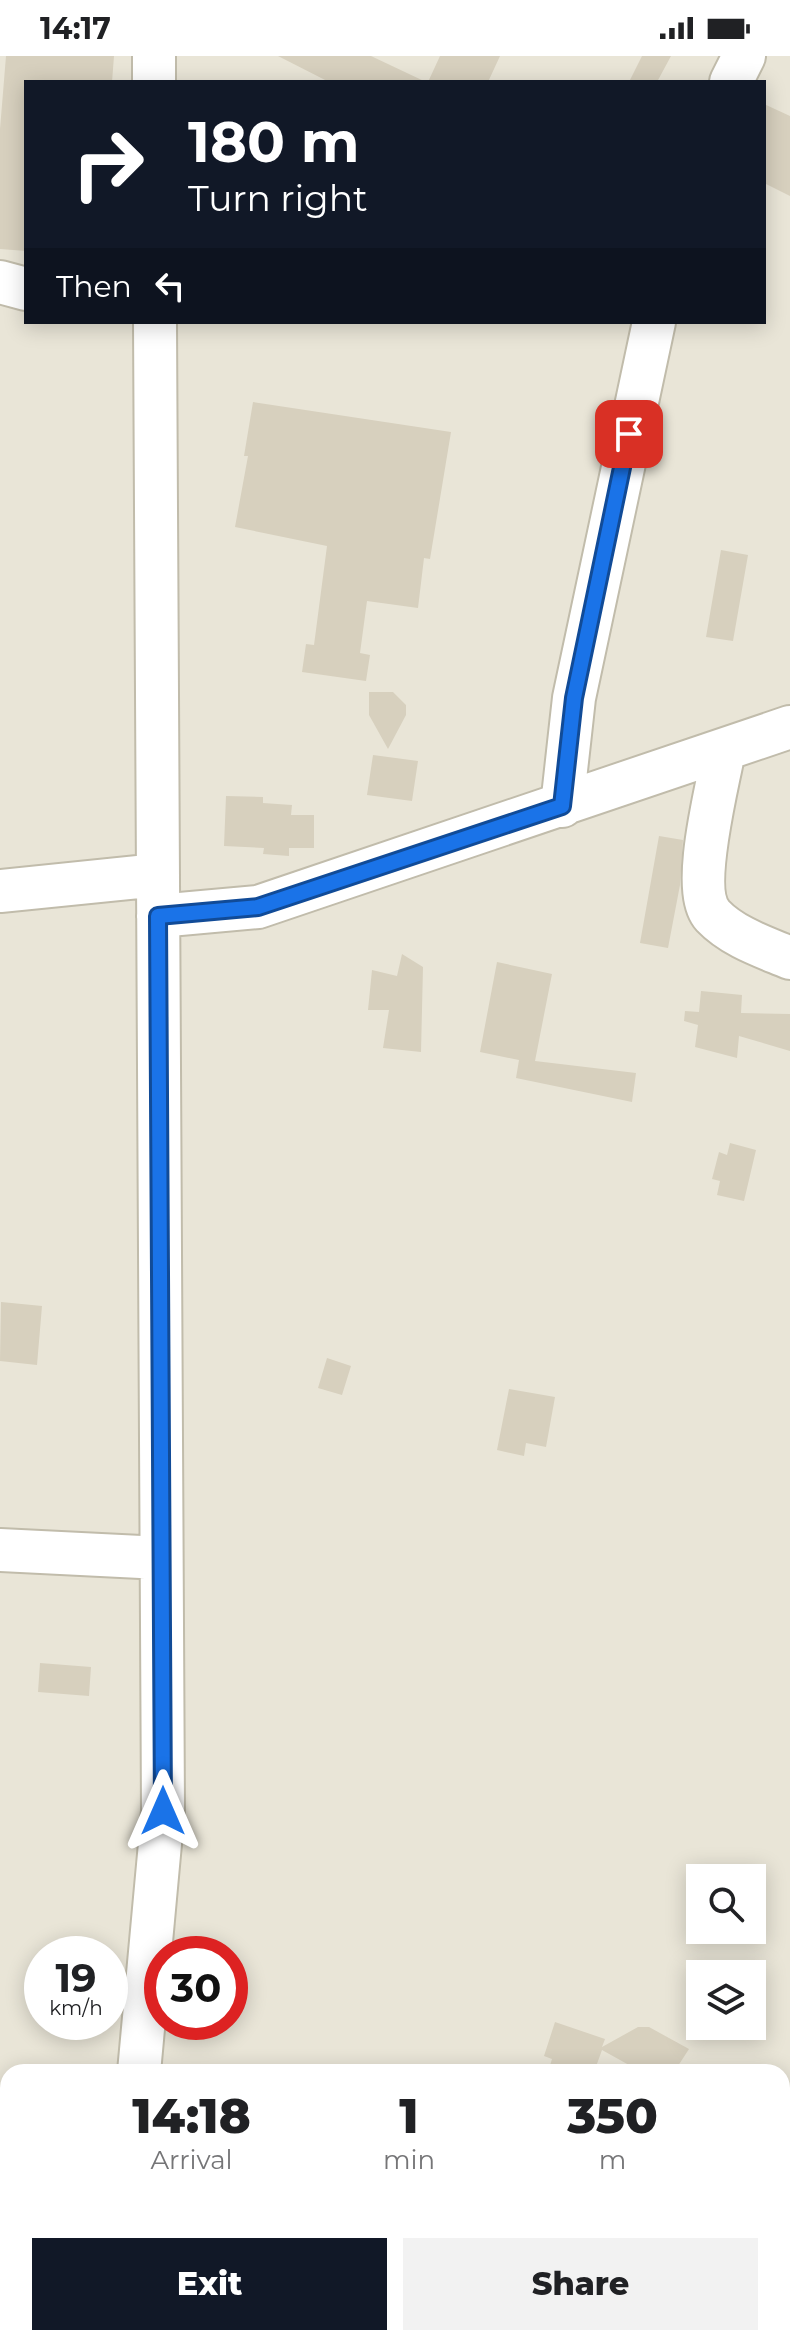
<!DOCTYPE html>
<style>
:root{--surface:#fff;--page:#f2f2f2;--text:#202124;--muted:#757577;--accent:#111827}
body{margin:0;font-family:Montserrat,sans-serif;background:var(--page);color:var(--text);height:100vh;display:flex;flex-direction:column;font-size:30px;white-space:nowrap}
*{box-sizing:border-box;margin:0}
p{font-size:26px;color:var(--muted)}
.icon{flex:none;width:44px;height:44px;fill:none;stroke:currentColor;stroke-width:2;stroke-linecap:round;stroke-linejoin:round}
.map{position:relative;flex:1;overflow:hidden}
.side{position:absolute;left:0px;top:2008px;width:790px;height:282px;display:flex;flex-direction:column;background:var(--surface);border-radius:24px 24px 0 0;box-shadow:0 4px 20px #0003}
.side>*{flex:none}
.banner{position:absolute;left:24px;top:24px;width:742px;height:244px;border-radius:0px;box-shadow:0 4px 20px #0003;background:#111827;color:#fff;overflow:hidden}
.fabs{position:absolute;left:686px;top:1808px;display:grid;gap:16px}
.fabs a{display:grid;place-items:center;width:80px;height:80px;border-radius:0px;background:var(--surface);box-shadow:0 4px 20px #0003;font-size:40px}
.speed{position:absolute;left:24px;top:1880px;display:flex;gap:16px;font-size:40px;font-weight:700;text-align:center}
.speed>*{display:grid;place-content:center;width:104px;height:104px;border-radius:50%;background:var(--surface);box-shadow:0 4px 20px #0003;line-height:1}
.speed small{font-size:20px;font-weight:400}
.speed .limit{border:12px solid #d22;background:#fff;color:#111}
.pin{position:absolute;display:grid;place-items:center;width:68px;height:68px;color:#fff;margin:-34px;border-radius:16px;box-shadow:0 4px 12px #0006}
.me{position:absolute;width:88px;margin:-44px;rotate:0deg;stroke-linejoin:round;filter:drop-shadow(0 0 6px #0008)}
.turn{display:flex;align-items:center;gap:28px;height:168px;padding:0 32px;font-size:36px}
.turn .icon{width:104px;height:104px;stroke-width:2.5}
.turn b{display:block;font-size:56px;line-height:68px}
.then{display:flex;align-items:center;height:76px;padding:0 32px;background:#0003;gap:16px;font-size:30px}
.eta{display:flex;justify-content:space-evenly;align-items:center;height:136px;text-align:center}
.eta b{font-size:48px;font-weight:800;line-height:56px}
.button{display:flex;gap:16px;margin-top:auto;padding:16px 32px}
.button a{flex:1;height:92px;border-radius:0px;background:var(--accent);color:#fff;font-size:32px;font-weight:800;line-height:92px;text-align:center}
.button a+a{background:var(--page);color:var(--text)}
.status{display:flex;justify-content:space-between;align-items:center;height:56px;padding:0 40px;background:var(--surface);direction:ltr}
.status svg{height:22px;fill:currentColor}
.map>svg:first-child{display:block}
.residential{fill:#e9e5d7;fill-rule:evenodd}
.building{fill:#d7d0be}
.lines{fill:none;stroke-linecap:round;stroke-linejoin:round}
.minor-casing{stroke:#c1bcab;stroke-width:46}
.minor{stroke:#fff;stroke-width:42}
.route-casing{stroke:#114b97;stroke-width:20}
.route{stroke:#1a73e8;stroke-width:14}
</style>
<div class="status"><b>14:17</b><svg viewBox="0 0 49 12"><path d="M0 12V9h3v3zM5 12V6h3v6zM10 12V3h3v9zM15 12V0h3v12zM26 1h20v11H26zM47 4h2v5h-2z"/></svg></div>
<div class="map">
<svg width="790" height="2289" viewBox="0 0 790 2289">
<rect width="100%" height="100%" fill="#f5f3e9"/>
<path class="residential" d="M 0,0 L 790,0 L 790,2289 L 0,2289 ZM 26,26 L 764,26 L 764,266 L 26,266 ZM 700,1822 L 752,1822 L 752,1874 L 700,1874 ZM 42,1898 L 110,1898 L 110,1966 L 42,1966 ZM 162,1898 L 230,1898 L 230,1966 L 162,1966 ZM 700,1918 L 752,1918 L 752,1970 L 700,1970 ZM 8,2016 L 782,2016 L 782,2282 L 8,2282 Z"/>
<path class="building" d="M 6,0 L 114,0 L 112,26 L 26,26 L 26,195 L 0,193 L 0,73 Z
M 278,0 L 371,0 L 426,26 L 329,26 Z
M 440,0 L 500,0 L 488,26 L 428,26 Z
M 642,0 L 671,0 L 657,26 L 629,26 Z
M 764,48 L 790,60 L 790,140 L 764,127 Z
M 253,346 L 451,376 L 430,503 L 424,502 L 418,552 L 367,545 L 360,597 L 370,599 L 366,625 L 302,616 L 306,588 L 314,589 L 327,490 L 235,471 L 248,400 L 244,400 Z
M 721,494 L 748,499 L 733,585 L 706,581 Z
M 369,636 L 393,636 L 406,649 L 406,659 L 388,693 L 369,659 Z
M 373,699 L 418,705 L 412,745 L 367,739 Z
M 226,740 L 263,741 L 263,747 L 292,749 L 291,759 L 314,759 L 314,792 L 289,792 L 289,800 L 263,798 L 264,792 L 224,790 Z
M 659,780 L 683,784 L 680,829 L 668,892 L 640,887 Z
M 402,898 L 423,911 L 421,996 L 383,992 L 389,954 L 368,954 L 372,914 L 397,920 Z
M 497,906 L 552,918 L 535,1005 L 636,1017 L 632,1046 L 516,1022 L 519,1004 L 480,996 Z
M 701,935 L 742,939 L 741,957 L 790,958 L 790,995 L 739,980 L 737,1002 L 695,991 L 698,969 L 684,965 L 685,955 L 699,956 Z
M 730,1087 L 756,1094 L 744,1145 L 717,1139 L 720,1125 L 712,1123 L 719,1096 L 727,1099 Z
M 1,1246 L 42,1250 L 37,1309 L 0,1305 Z
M 327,1302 L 351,1310 L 342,1339 L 318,1332 Z
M 509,1333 L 555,1341 L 546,1391 L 526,1387 L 524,1400 L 497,1394 Z
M 40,1607 L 91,1611 L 89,1640 L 38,1636 Z
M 555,1966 L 605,1983 L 602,1991 L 638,1971 L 649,1971 L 689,1993 L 676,2013 L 638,2014 L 602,1994 L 594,2016 L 548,2016 L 552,2003 L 544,2000 Z"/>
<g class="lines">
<defs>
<path id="minor" d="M 154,0 L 154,26
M 731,26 L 744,0
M 0,226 L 26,233
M 724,694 C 718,729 689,834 713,860 C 733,881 764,891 790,902
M 562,750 L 574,642 L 654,266
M 0,835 L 158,819
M 158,860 L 258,851 L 790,671
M 0,1494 L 161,1502
M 139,2016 L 163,1755 L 155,266
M 68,2289 L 115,2283"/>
</defs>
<use href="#minor" class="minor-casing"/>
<use href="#minor" class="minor"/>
</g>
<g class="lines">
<defs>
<path id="route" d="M 163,1755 L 158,860 L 258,851 L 562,750 L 574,642 L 629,378"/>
</defs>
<use href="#route" class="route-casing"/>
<use href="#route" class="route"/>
</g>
</svg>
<div class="fabs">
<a><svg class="icon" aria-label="search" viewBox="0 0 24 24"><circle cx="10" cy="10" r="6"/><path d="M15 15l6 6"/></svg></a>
<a><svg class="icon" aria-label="layers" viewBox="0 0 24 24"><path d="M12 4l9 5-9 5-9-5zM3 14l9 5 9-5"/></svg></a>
</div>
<div class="speed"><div>19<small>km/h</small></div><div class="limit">30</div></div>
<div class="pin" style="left:629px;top:378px;background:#d93025"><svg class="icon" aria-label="arrive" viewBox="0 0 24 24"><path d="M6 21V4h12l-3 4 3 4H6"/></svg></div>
<svg class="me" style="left:163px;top:1755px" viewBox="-20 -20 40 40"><path d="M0-17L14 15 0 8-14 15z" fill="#1a73e8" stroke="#fff" stroke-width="4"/></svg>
<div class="banner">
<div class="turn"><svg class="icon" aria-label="right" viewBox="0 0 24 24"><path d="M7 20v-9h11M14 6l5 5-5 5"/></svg><div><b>180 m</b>Turn right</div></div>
<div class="then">Then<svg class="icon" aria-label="left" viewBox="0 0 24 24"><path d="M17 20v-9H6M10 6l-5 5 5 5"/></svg></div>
</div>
<section class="side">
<div class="eta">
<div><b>14:18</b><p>Arrival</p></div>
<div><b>1</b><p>min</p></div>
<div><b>350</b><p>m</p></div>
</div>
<div class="button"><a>Exit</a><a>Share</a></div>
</section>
</div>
